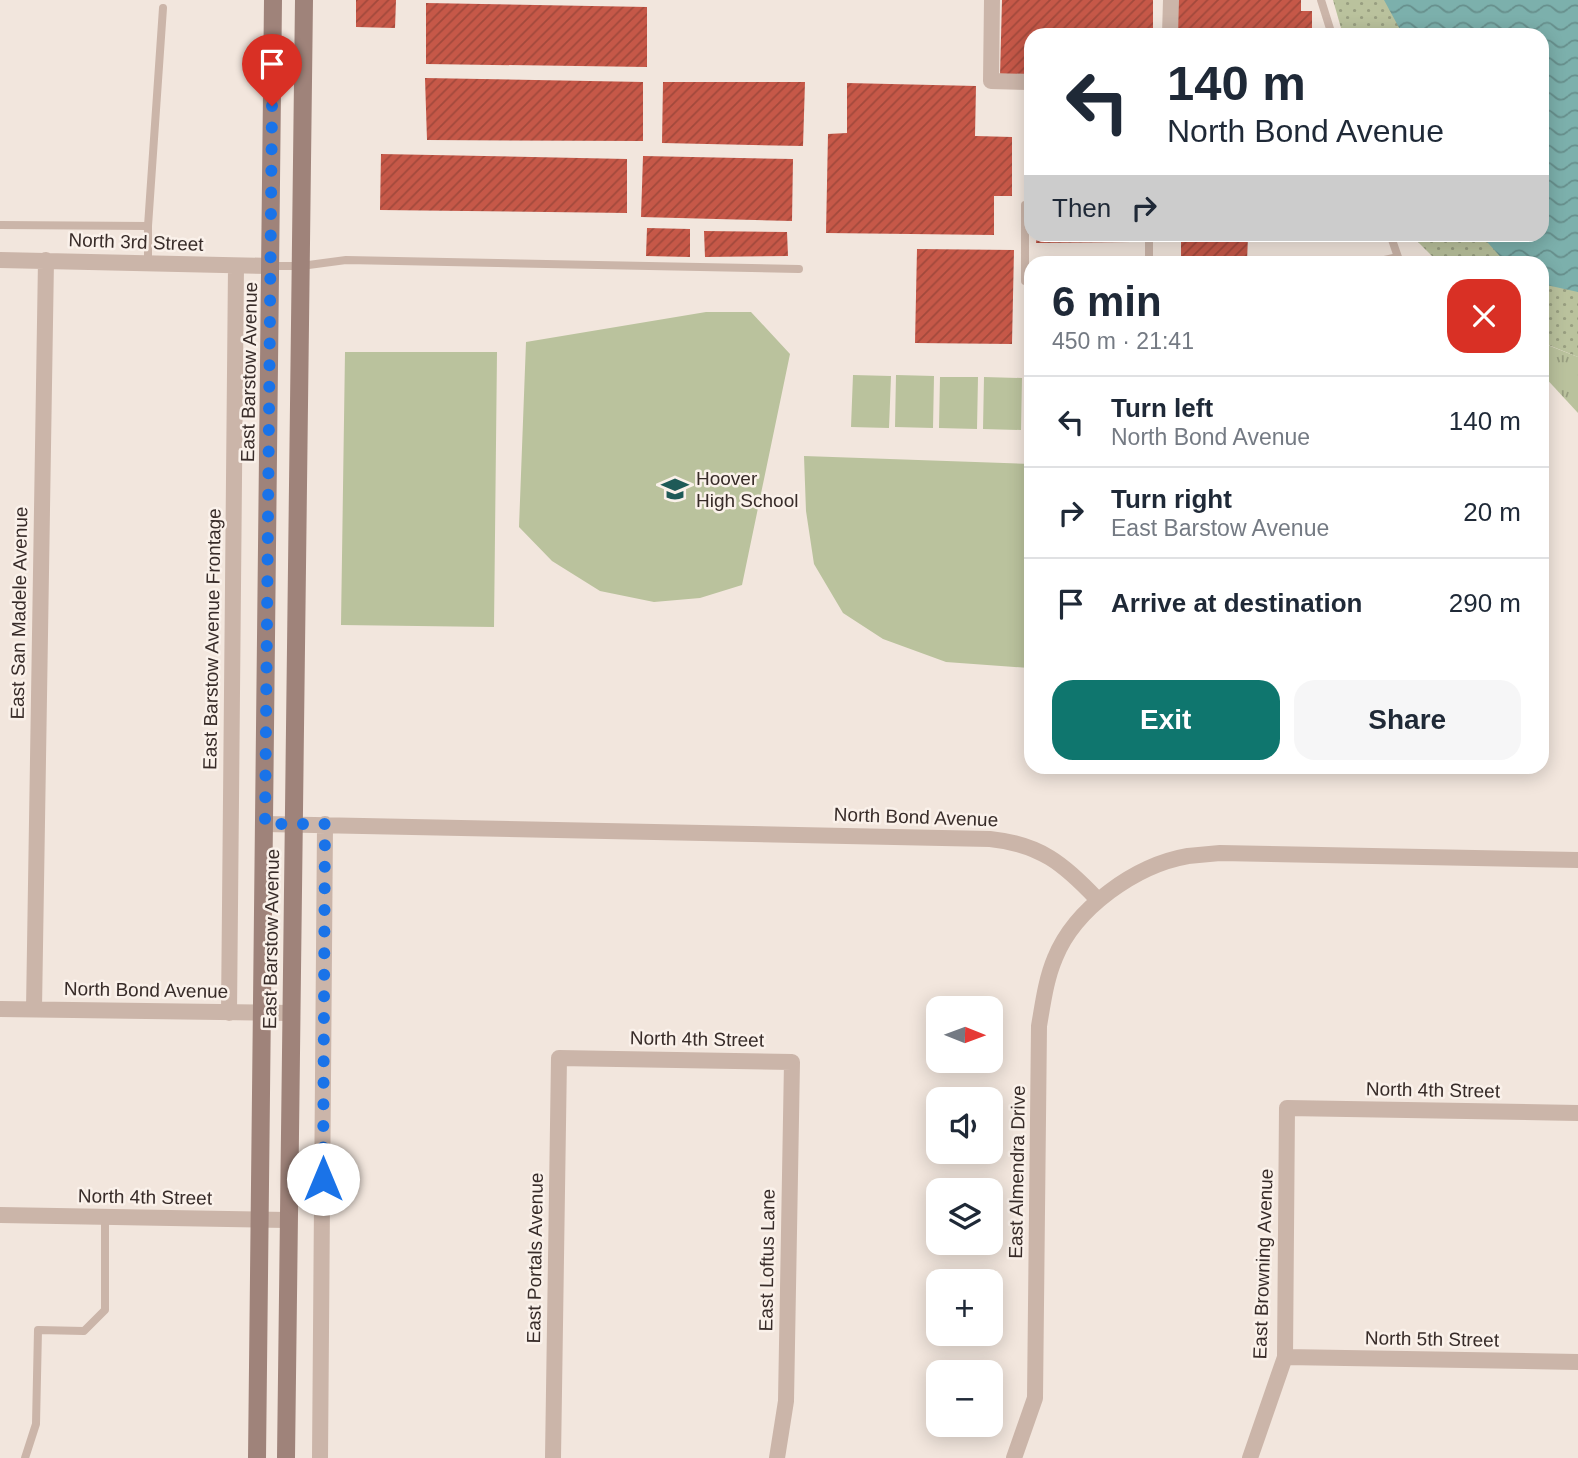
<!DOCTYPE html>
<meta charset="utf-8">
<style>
:root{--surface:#fff;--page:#f6f6f7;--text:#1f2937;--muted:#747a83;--line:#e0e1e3;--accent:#0f766e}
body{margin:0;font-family:Helvetica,sans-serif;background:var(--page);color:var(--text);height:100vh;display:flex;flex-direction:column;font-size:26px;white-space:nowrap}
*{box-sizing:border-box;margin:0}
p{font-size:23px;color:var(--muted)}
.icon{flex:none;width:38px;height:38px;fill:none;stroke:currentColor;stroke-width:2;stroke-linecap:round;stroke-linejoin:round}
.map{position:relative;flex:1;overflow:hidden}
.sheet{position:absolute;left:1024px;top:256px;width:525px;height:518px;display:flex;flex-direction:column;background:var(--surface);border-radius:21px;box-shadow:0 4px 18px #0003}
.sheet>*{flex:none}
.guide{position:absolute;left:1024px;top:28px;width:525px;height:214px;border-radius:21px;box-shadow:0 4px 18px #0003;background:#fff;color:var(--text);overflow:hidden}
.needle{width:46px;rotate:91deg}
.controls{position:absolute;left:926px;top:996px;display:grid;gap:14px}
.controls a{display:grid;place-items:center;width:77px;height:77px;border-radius:14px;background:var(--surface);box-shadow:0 4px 18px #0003;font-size:35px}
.pin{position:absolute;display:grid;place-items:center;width:60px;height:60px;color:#fff;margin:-72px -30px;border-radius:50% 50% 50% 0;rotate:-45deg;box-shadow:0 0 7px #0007}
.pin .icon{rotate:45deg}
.me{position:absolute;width:77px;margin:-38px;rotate:0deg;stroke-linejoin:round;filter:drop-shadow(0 0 5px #0008)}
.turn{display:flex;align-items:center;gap:24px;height:147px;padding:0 28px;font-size:32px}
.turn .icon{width:91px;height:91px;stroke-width:2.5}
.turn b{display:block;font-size:49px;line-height:60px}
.then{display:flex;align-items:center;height:66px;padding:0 28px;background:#0003;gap:14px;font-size:26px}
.round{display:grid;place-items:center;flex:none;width:74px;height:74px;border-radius:21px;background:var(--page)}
.overview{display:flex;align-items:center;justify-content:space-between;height:119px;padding:0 28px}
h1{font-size:42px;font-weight:700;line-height:52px}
.action{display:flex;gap:14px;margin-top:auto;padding:14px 28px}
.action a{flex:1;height:80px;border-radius:21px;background:var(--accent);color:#fff;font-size:28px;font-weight:700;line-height:80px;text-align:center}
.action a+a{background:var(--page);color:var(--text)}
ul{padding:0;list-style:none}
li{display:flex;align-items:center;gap:21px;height:91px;padding:0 28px;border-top:2px solid var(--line)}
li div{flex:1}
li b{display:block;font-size:26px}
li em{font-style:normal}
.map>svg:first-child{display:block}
.grass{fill:url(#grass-dots)}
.park{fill:url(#park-tufts)}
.pitch{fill:#bac29d}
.water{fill:url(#water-waves)}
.building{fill:url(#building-hatch)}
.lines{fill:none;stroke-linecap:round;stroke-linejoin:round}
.service{stroke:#cbb5a9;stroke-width:8}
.minor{stroke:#cbb5a9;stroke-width:16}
.secondary{stroke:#9f837a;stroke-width:18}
.route{stroke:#1a73e8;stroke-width:12;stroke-dasharray:0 21.6}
.labels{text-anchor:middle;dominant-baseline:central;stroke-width:5;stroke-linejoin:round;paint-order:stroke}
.street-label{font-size:19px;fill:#382c29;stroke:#faf1ea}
.poi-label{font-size:19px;fill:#382c29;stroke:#faf1ea;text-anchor:start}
</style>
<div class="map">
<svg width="1578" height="1458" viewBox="0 0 1578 1458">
<defs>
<pattern id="grass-dots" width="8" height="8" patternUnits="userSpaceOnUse" patternTransform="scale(1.75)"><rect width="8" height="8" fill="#bac29d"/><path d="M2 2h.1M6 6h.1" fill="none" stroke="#989e80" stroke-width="1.8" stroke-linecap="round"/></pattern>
<pattern id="park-tufts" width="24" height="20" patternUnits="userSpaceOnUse" patternTransform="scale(1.75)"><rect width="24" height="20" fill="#bac29d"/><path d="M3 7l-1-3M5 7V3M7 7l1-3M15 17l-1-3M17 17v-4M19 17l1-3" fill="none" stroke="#989e80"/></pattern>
<pattern id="water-waves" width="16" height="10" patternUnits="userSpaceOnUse" patternTransform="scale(1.75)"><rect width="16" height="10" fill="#7cb0ac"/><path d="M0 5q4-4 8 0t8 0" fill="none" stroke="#678f8c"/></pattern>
<pattern id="building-hatch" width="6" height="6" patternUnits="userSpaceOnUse" patternTransform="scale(1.75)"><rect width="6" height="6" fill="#c65848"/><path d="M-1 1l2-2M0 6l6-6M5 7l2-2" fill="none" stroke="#a2493c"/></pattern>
</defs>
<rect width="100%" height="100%" fill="#f2e6dd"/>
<path class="grass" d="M 1333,0 L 1578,0 L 1578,357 L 1546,344 L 1542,347 L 1542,262 L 1438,262 L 1411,235 L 1542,234 L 1542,35 L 1343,35 Z"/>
<path class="park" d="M 1545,344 L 1578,357 L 1578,413 L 1542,374 L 1542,347 Z"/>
<path class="pitch" d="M 706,312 L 751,312 L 790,354 L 742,585 L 700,598 L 654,602 L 600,591 L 552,561 L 519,527 L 526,342 Z
M 345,352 L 497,352 L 494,627 L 341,625 Z
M 853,375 L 891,376 L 889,428 L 851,427 Z
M 896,375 L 934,376 L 933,428 L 895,427 Z
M 940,377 L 978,377 L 977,429 L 939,428 Z
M 984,377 L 1022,378 L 1021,430 L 983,429 Z
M 804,456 L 1031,464 L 1029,668 L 946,662 L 883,639 L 843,613 L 814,564 L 806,511 Z"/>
<path class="water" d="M 1384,0 L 1578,0 L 1578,292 L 1542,284 L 1542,262 L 1505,262 L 1481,235 L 1542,234 L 1542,35 L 1403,35 Z"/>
<path class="building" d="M 356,0 L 396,0 L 395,28 L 356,27 Z
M 1002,0 L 1153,0 L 1153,35 L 1031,35 L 1031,77 L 1000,76 Z
M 1176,0 L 1301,0 L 1301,11 L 1312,11 L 1312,35 L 1175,32 Z
M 426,3 L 647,7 L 647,67 L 426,64 Z
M 425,78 L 643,82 L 643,141 L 427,140 Z
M 663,82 L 805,82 L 803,146 L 662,143 Z
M 847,83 L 976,86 L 975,136 L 1012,137 L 1012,196 L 994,196 L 994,235 L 826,233 L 828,134 L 847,133 Z
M 381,154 L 627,159 L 627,213 L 380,210 Z
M 643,156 L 793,159 L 792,221 L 641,217 Z
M 647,228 L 690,229 L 690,257 L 646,256 Z
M 704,231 L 787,232 L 788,256 L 705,257 Z
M 1037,234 L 1132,234 L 1132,242 L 1036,243 Z
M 1181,234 L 1248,236 L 1247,262 L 1181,262 Z
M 917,249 L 1014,250 L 1012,344 L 915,343 Z"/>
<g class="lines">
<path class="service" d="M 1321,0 L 1332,35
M 1025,205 L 1025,281 L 1031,281
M 0,225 L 148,226 L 148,263
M 148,226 L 163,8
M 1149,262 L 1149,234
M 1375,262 L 1398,257 L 1390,234
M 271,266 L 301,266 L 346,260 L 799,269
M 25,1458 L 36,1424 L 38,1330 L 84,1331 L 105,1310 L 105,1217"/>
<path class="minor" d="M 992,0 L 991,81 L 1031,82
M 1170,35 L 1171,0
M 0,260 L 271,266
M 265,824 L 990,839 C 1040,844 1064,864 1097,899
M 0,1009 L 291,1013
M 34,1009 L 46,260
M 229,1013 L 236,266
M 0,1215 L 288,1220
M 1285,1357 L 1578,1362
M 320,1458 L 325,824
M 553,1458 L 559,1058 L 792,1062 L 786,1401 L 777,1458
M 1014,1458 L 1035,1398 L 1039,1026 C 1043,1003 1046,979 1055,958 C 1075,908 1136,865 1188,856 C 1198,855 1209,854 1220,853 L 1578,860
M 1250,1458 L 1285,1357 L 1287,1108 L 1578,1113"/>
<path class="secondary" d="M 257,1458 L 273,0
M 286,1458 L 304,0"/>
</g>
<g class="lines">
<path class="route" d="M 272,106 L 265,824 L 325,824 L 323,1179"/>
</g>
<defs>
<symbol id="school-bare" viewBox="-9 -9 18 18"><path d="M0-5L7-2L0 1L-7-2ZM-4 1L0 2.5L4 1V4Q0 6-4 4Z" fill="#1e5a57" stroke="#faf1ea" stroke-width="2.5" paint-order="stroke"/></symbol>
</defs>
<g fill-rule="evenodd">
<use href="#school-bare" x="656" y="470" width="38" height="38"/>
</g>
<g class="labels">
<g class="street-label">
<text transform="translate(136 242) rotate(2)">North 3rd Street</text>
<text transform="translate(249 372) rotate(-89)">East Barstow Avenue</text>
<text transform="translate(19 613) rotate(-89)">East San Madele Avenue</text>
<text transform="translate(212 639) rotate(-89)">East Barstow Avenue Frontage</text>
<text transform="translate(916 817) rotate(2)">North Bond Avenue</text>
<text transform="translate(271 939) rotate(-89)">East Barstow Avenue</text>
<text transform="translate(146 990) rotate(1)">North Bond Avenue</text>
<text transform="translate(697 1039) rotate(1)">North 4th Street</text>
<text transform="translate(1433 1090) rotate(1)">North 4th Street</text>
<text transform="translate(1017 1172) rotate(-89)">East Almendra Drive</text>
<text transform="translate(145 1197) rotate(1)">North 4th Street</text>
<text transform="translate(535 1258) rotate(-89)">East Portals Avenue</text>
<text transform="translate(767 1260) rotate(-89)">East Loftus Lane</text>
<text transform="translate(1263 1264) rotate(-88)">East Browning Avenue</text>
<text transform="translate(1432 1339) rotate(1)">North 5th Street</text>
</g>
<g class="poi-label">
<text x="696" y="478">Hoover<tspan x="696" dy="22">High School</tspan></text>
</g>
</g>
</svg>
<div class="controls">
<a><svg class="needle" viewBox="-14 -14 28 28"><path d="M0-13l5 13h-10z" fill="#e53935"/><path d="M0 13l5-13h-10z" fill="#747a83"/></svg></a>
<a><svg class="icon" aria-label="sound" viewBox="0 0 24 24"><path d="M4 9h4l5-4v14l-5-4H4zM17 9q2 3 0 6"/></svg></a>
<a><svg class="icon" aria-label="layers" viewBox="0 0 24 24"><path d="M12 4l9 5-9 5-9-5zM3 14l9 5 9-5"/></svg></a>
<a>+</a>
<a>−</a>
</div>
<div class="pin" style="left:272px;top:106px;background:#d93025"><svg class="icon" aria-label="arrive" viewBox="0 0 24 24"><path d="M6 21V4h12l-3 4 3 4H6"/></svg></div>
<svg class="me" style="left:323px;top:1179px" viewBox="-20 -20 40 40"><circle r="19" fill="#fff"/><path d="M0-13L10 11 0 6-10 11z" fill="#1a73e8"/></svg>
<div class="guide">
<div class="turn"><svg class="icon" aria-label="left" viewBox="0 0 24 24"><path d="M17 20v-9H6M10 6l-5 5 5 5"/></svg><div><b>140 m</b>North Bond Avenue</div></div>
<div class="then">Then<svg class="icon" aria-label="right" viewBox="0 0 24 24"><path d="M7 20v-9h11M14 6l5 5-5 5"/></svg></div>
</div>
<section class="sheet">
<div class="overview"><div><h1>6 min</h1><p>450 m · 21:41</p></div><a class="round" style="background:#d93025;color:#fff"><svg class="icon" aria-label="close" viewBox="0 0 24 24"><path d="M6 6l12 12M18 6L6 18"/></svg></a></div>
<ul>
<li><svg class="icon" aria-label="left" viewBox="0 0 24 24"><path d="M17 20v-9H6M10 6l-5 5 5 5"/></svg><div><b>Turn left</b><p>North Bond Avenue</p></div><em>140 m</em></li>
<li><svg class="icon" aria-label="right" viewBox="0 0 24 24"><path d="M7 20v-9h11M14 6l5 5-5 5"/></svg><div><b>Turn right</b><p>East Barstow Avenue</p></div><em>20 m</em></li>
<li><svg class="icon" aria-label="arrive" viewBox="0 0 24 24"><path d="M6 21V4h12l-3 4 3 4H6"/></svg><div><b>Arrive at destination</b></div><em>290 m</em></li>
</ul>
<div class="action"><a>Exit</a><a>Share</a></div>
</section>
</div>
